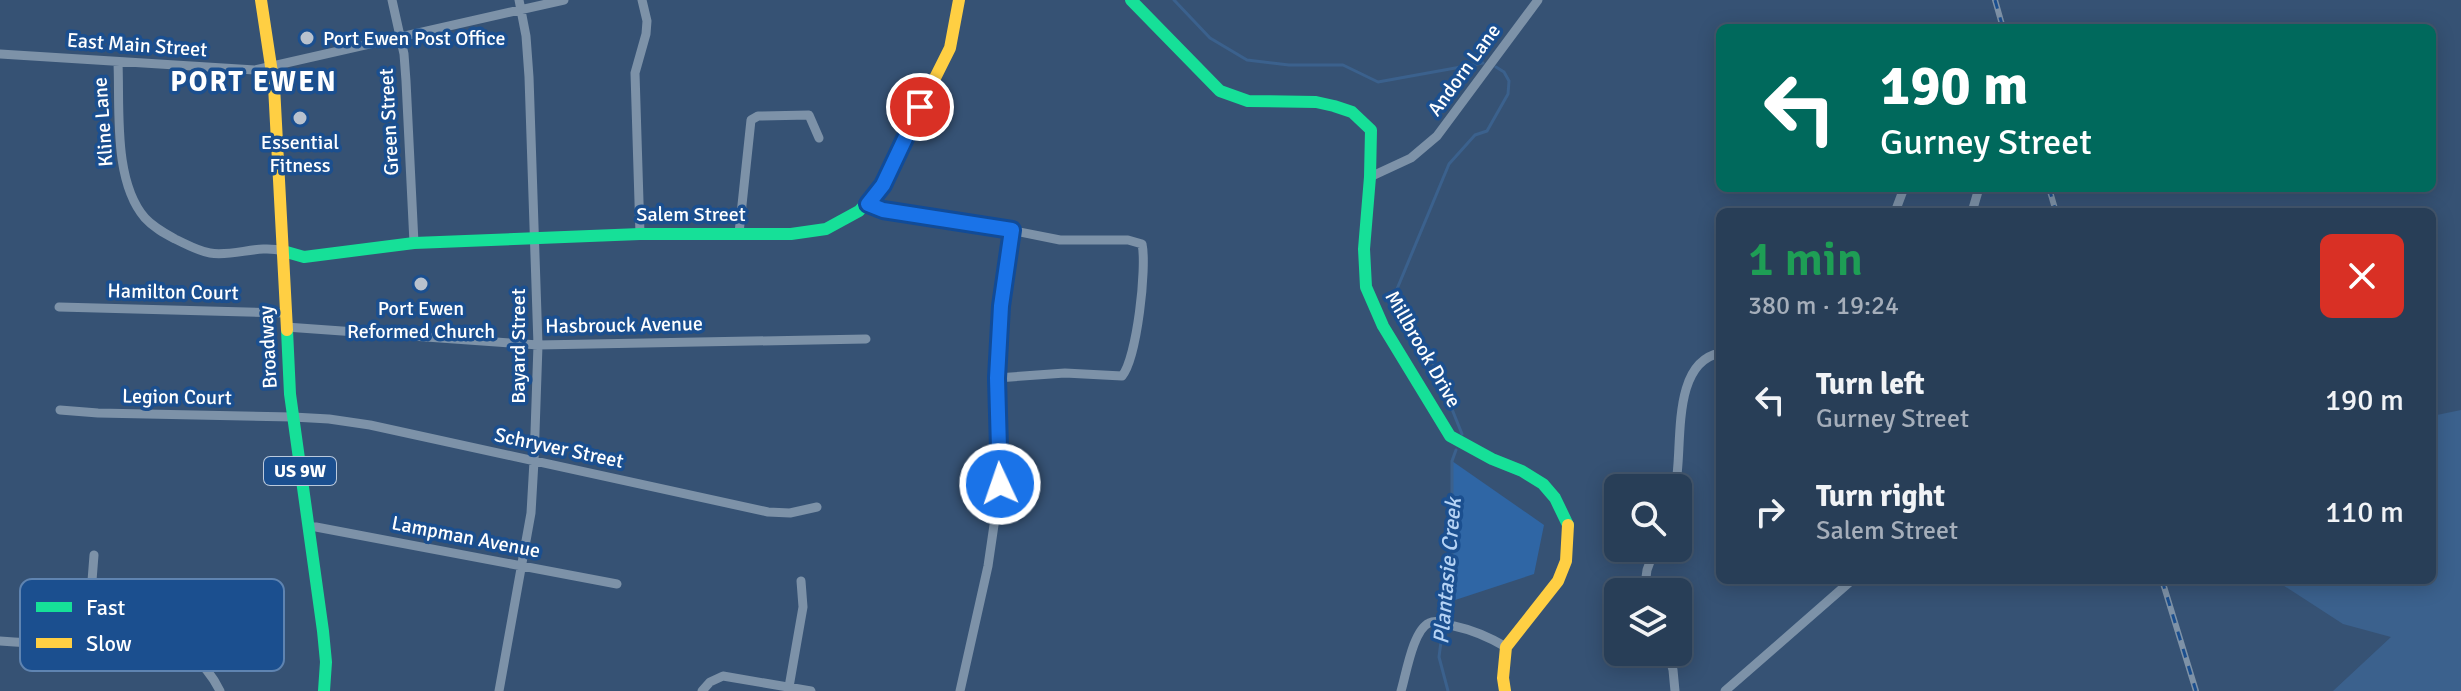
<!DOCTYPE html>
<meta charset="utf-8">
<style>
:root{--surface:#283e57;--page:#30455d;--text:#f1f3f6;--muted:#a5aeba;--line:#44576d}
body{margin:0;font-family:Signika,sans-serif;background:var(--page);color:var(--text);height:100vh;display:flex;flex-direction:column;font-size:30px;white-space:nowrap}
*{box-sizing:border-box;margin:0}
p{font-size:26px;color:var(--muted)}
.icon{flex:none;width:44px;height:44px;fill:none;stroke:currentColor;stroke-width:2;stroke-linecap:round;stroke-linejoin:round}
.map{position:relative;flex:1;overflow:hidden}
.panel{position:absolute;left:1716px;top:208px;width:720px;height:376px;display:flex;flex-direction:column;background:var(--surface);border-radius:12px;box-shadow:0 4px 20px #0003,0 0 0 2px var(--line)}
.panel>*{flex:none}
.hud{position:absolute;left:1716px;top:24px;width:720px;height:168px;border-radius:12px;box-shadow:0 4px 20px #0003,0 0 0 2px var(--line);background:#00695c;color:#fff;overflow:hidden}
.fabs{position:absolute;left:1604px;top:474px;display:grid;gap:16px}
.fabs a{display:grid;place-items:center;width:88px;height:88px;border-radius:12px;background:var(--surface);box-shadow:0 4px 20px #0003,0 0 0 2px var(--line);font-size:40px}
.pin{position:absolute;display:grid;place-items:center;width:68px;height:68px;color:#fff;margin:-34px;border:4px solid #fff;border-radius:50%;box-shadow:0 2px 8px #0007}
.me{position:absolute;width:88px;margin:-44px;rotate:357deg;stroke-linejoin:round;filter:drop-shadow(0 0 6px #0008)}
.turn{display:flex;align-items:center;gap:28px;height:168px;padding:0 32px;font-size:36px}
.turn .icon{width:104px;height:104px;stroke-width:2.5}
.turn b{display:block;font-size:56px;line-height:68px}
.round{display:grid;place-items:center;flex:none;width:84px;height:84px;border-radius:12px;background:var(--page)}
.summary{display:flex;align-items:center;justify-content:space-between;height:136px;padding:0 32px}
h1{font-size:48px;font-weight:600;line-height:60px;color:#1e9e55}
ul{padding:0;list-style:none}
li{display:flex;align-items:center;gap:24px;height:112px;padding:0 32px}
li div{flex:1}
li b{display:block;font-size:30px}
li em{font-style:normal}
.map>svg:first-child{display:block}
.green{fill:#2f66a5}
.water{fill:#3b618d}
.lines{fill:none;stroke-linecap:round;stroke-linejoin:round}
.stream{stroke:#3b618d;stroke-width:3}
.street{stroke:#7d92a8;stroke-width:9}
.fast{stroke:#16e098;stroke-width:12}
.slow{stroke:#ffcf43;stroke-width:12}
.rail-casing{stroke:#7e92a7;stroke-width:6}
.rail{stroke:#1b4f8f;stroke-width:3;stroke-dasharray:9;stroke-linecap:butt}
.route-casing{stroke:#114b97;stroke-width:20}
.route{stroke:#1a73e8;stroke-width:14}
.poi-dot{fill:#b9c2ce;stroke:#1b4f8f;stroke-width:3}
.labels{text-anchor:middle;dominant-baseline:central;stroke-width:7;stroke-linejoin:round;paint-order:stroke}
.shield{fill:#1b4f8f;stroke:#bbcadd;stroke-width:2}
.shield-label{font-size:18px;font-weight:bold;fill:#fff}
.poi-label{font-size:20px;fill:#fff;stroke:#1b4f8f}
.street-label{font-size:20px;fill:#fff;stroke:#1b4f8f}
.water-label{font-size:22px;font-style:italic;fill:#b5d3f5;stroke:#1b4f8f}
.district-label{font-size:28px;font-weight:bold;letter-spacing:2px;fill:#fff;stroke:#1b4f8f}
.key{fill:#1b4f8f;stroke:#5f84b1;stroke-width:2}
.key-label{font-size:22px;fill:#fff}
</style>
<div class="map">
<svg width="2461" height="691" viewBox="0 0 2461 691">
<rect width="100%" height="100%" fill="#365274"/>
<path class="green" d="M 1452,461 L 1544,525 L 1534,574 L 1446,603 L 1452,556 Z"/>
<path class="water" d="M 2461,410 L 2461,691 L 2333,691 L 2391,637 L 2343,624 L 2275,580 L 2432,580 L 2432,416 Z"/>
<g class="lines">
<path class="stream" d="M 1174,0 L 1210,38 L 1247,60 L 1289,65 L 1343,65 L 1378,82 L 1483,63
M 1462,434 L 1435,367 L 1397,289 L 1449,164 L 1475,135 L 1487,131 L 1508,94 L 1509,81 L 1504,72 L 1496,67
M 1448,691 L 1439,657 L 1452,556 L 1452,461 L 1456,450"/>
<path class="street" d="M 392,0 L 404,54 L 406,81 L 414,243
M 0,54 L 255,70 L 564,0
M 118,63 C 120,109 113,181 145,218 C 153,227 164,233 175,239 C 186,244 198,251 210,253 C 234,257 259,244 283,251
M 1370,177 L 1411,158 L 1437,136 L 1538,0
M 868,204 L 883,210 L 959,220 L 1060,240 L 1128,240 L 1142,244 C 1147,267 1137,358 1122,376 L 1065,373 L 997,378
M 1895,212 L 1904,188
M 1972,212 L 1979,188
M 739,233 L 751,120 L 758,116 L 809,115 L 819,138
M 640,234 L 635,73 L 646,34 L 647,21 L 642,0
M 59,307 L 286,313
M 286,327 L 538,345 L 866,339
M 60,410 L 98,413 L 293,417 L 329,419 L 370,425 L 768,512 L 790,513 L 817,507
M 1675,488 C 1684,451 1669,363 1720,353
M 308,527 L 316,527 L 617,584
M 1644,592 L 1647,570 L 1655,548
M 0,641 C 29,643 59,645 88,645 C 121,646 164,637 193,657 C 204,665 214,679 220,691
M 87,645 L 94,555
M 1668,652 L 1673,670 L 1675,691
M 789,687 L 803,607 L 801,581
M 499,691 L 531,513 L 534,461 L 538,345 L 529,77 L 526,36 L 519,0
M 702,691 L 710,682 L 723,676 L 811,691
M 960,691 L 988,566 L 1000,484 L 997,378 L 1001,306 L 1012,230
M 1401,691 C 1406,675 1413,630 1429,623 C 1437,619 1446,624 1454,626 C 1473,630 1489,637 1506,647
M 1725,691 L 1852,580"/>
<path class="fast" d="M 1131,0 L 1220,91 L 1248,101 L 1316,102 L 1334,106 L 1352,112 L 1371,130 L 1370,177 L 1364,249 L 1366,287 L 1383,326 L 1450,436 L 1492,459 L 1522,471 L 1543,484 L 1555,498 L 1568,525
M 283,251 L 304,257 L 414,243 L 640,234 L 791,234 L 826,229 L 859,211 L 883,185 L 903,142
M 287,330 L 290,394 L 323,631 L 326,662 L 324,691"/>
<path class="slow" d="M 261,0 L 274,86 L 287,330
M 903,142 L 950,48 L 959,0
M 1505,691 L 1503,678 L 1506,647 L 1558,581 L 1566,561 L 1568,525"/>
<defs>
<path id="rail" d="M 1995,0 L 2003,28
M 2049,188 L 2056,212
M 2162,580 L 2196,691"/>
</defs>
<use href="#rail" class="rail-casing"/>
<use href="#rail" class="rail"/>
</g>
<g class="lines">
<defs>
<path id="route" d="M 920,107 L 883,185 L 868,204 L 883,210 L 1012,230 L 1001,306 L 997,378 L 1000,484"/>
</defs>
<use href="#route" class="route-casing"/>
<use href="#route" class="route"/>
</g>
<g class="poi-dot">
<circle cx="307" cy="38" r="8"/>
<circle cx="300" cy="118" r="8"/>
<circle cx="421" cy="284" r="8"/>
</g>
<g class="labels">
<rect class="shield" x="264" y="457" width="72" height="28" rx="6"/>
<g class="shield-label">
<text x="300" y="471">US 9W</text>
</g>
<g class="poi-label">
<text x="323" y="38" text-anchor="start">Port Ewen Post Office</text>
<text x="300" y="142">Essential<tspan x="300" dy="23">Fitness</tspan></text>
<text x="421" y="308">Port Ewen<tspan x="421" dy="23">Reformed Church</tspan></text>
</g>
<g class="street-label">
<text transform="translate(137 45) rotate(4)">East Main Street</text>
<text transform="translate(1464 70) rotate(-54)">Andorn Lane</text>
<text transform="translate(103 122) rotate(-94)">Kline Lane</text>
<text transform="translate(389 122) rotate(-93)">Green Street</text>
<text x="691" y="214">Salem Street</text>
<text transform="translate(173 292) rotate(1)">Hamilton Court</text>
<text transform="translate(624 325) rotate(-1)">Hasbrouck Avenue</text>
<text transform="translate(518 346) rotate(-90)">Bayard Street</text>
<text transform="translate(268 347) rotate(-93)">Broadway</text>
<text transform="translate(1423 349) rotate(60)">Millbrook Drive</text>
<text transform="translate(177 397) rotate(1)">Legion Court</text>
<text transform="translate(559 448) rotate(12)">Schryver Street</text>
<text transform="translate(466 537) rotate(11)">Lampman Avenue</text>
</g>
<g class="water-label">
<text transform="translate(1447 571) rotate(-85)">Plantasie Creek</text>
</g>
<g class="district-label">
<text x="254" y="82">PORT EWEN</text>
</g>
</g>
<rect x="20" y="579" width="264" height="92" rx="12" class="key"/>
<rect x="36" y="602" width="36" height="10" fill="#16e098"/>
<rect x="36" y="638" width="36" height="10" fill="#ffcf43"/>
<g class="key-label">
<text x="86" y="615">Fast</text>
<text x="86" y="651">Slow</text>
</g>
</svg>
<div class="fabs">
<a><svg class="icon" aria-label="search" viewBox="0 0 24 24"><circle cx="10" cy="10" r="6"/><path d="M15 15l6 6"/></svg></a>
<a><svg class="icon" aria-label="layers" viewBox="0 0 24 24"><path d="M12 4l9 5-9 5-9-5zM3 14l9 5 9-5"/></svg></a>
</div>
<div class="pin" style="left:920px;top:107px;background:#d93025"><svg class="icon" aria-label="arrive" viewBox="0 0 24 24"><path d="M6 21V4h12l-3 4 3 4H6"/></svg></div>
<svg class="me" style="left:1000px;top:484px" viewBox="-20 -20 40 40"><circle r="17" fill="#1a73e8" stroke="#fff" stroke-width="3"/><path d="M0-11L8 9 0 5-8 9z" fill="#fff"/></svg>
<div class="hud">
<div class="turn"><svg class="icon" aria-label="left" viewBox="0 0 24 24"><path d="M17 20v-9H6M10 6l-5 5 5 5"/></svg><div><b>190 m</b>Gurney Street</div></div>
</div>
<section class="panel">
<div class="summary"><div><h1>1 min</h1><p>380 m · 19:24</p></div><a class="round" style="background:#d93025;color:#fff"><svg class="icon" aria-label="close" viewBox="0 0 24 24"><path d="M6 6l12 12M18 6L6 18"/></svg></a></div>
<ul>
<li><svg class="icon" aria-label="left" viewBox="0 0 24 24"><path d="M17 20v-9H6M10 6l-5 5 5 5"/></svg><div><b>Turn left</b><p>Gurney Street</p></div><em>190 m</em></li>
<li><svg class="icon" aria-label="right" viewBox="0 0 24 24"><path d="M7 20v-9h11M14 6l5 5-5 5"/></svg><div><b>Turn right</b><p>Salem Street</p></div><em>110 m</em></li>
</ul>
</section>
</div>
